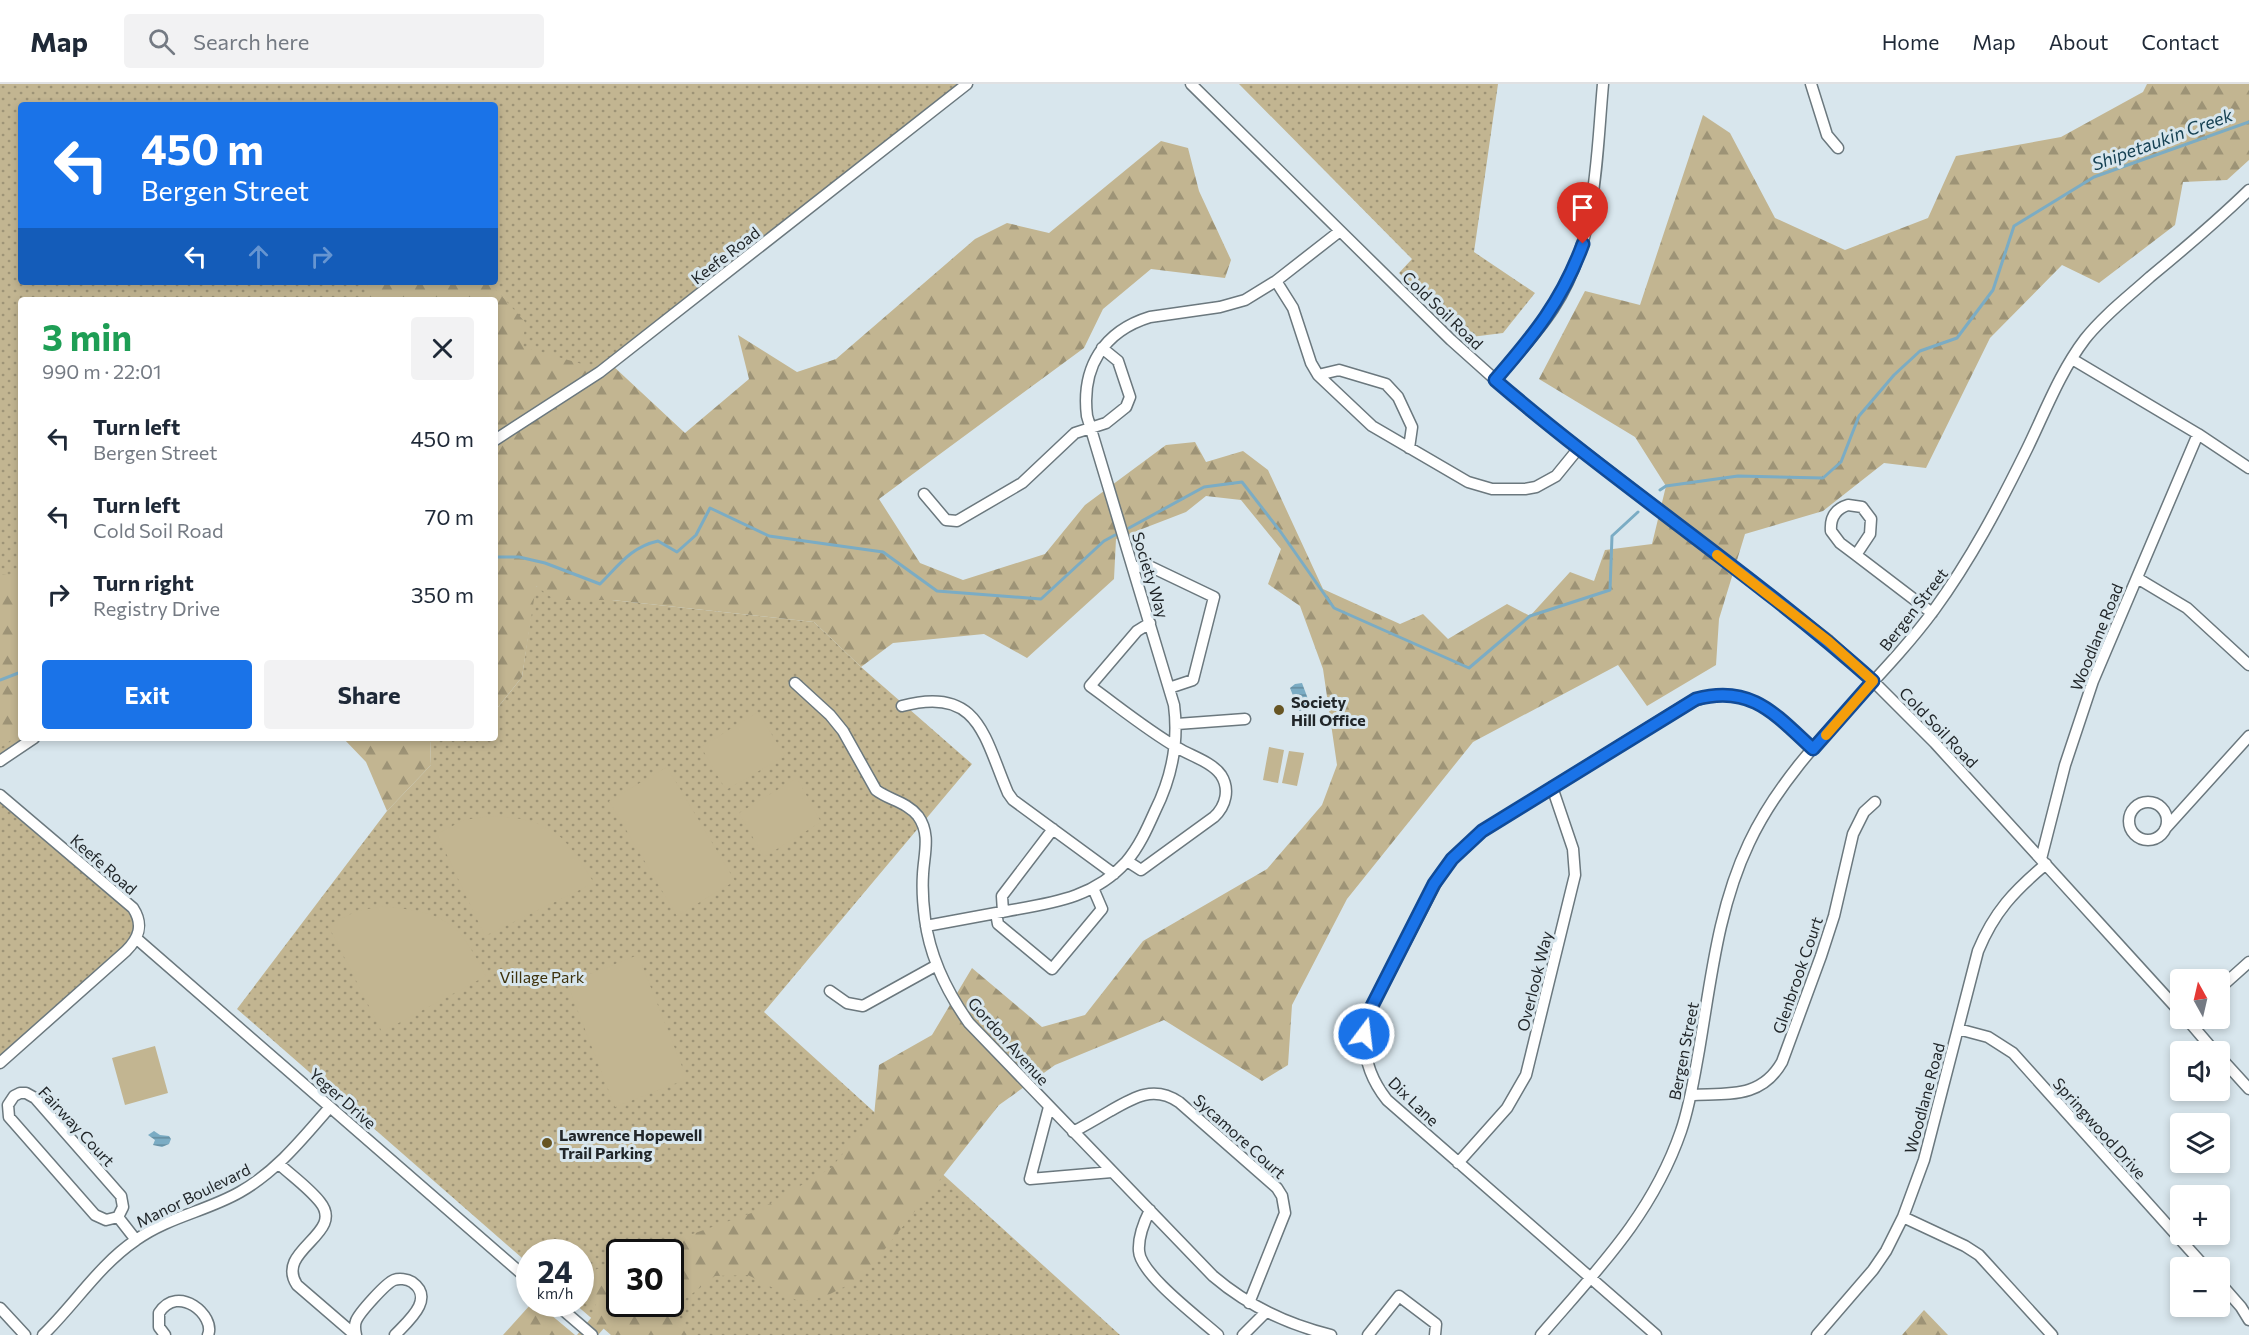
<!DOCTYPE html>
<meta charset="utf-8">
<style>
:root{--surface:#fff;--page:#f2f2f3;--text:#1f2937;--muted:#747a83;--line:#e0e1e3;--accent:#1a73e8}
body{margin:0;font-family:Commissioner,sans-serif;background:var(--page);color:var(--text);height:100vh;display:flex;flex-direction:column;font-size:22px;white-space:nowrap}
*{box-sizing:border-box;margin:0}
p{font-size:20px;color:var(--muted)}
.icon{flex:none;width:33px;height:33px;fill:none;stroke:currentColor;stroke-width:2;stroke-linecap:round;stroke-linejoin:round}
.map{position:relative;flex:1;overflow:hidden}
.details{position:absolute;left:18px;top:213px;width:480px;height:444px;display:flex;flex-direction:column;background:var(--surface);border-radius:6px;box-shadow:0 3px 9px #0003}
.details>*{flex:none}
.top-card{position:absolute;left:18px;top:18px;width:480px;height:183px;border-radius:6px;box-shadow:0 3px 9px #0003;background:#1a73e8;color:#fff;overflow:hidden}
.needle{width:39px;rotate:352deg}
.fabs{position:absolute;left:2170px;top:885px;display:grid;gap:12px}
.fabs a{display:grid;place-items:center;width:60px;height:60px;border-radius:6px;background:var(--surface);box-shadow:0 3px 9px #0003;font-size:30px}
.speed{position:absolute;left:516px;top:1155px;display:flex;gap:12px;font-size:30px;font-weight:700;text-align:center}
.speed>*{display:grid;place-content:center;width:78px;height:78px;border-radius:50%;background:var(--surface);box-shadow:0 3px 9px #0003;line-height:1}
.speed small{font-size:15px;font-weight:400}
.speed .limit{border:3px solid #111;border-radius:9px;background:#fff;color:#111}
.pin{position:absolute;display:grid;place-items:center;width:51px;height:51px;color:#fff;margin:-62px -26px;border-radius:50% 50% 50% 0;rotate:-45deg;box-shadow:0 0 6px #0007}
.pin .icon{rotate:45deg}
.me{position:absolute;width:66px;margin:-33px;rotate:15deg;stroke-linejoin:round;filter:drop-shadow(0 0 4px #0008)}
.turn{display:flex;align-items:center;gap:21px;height:126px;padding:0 24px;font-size:27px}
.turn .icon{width:78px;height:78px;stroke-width:2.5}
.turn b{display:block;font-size:42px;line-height:51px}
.lanes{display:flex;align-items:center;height:57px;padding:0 24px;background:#0003;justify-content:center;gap:30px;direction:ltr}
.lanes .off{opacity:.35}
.round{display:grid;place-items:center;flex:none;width:63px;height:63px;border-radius:6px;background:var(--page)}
.headline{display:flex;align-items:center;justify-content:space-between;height:102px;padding:0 24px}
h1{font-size:36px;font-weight:700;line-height:45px;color:#1e9e55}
.cta{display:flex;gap:12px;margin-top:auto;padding:12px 24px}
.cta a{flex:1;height:69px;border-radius:6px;background:var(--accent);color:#fff;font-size:24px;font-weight:700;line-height:69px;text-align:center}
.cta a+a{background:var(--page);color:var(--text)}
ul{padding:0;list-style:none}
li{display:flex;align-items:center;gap:18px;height:78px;padding:0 24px}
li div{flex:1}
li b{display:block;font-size:22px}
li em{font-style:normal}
header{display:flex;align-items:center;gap:36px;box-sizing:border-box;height:84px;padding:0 30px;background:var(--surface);border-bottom:2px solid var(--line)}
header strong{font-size:28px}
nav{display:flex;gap:33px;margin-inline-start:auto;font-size:21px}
.search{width:420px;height:54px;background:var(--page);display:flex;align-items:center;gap:15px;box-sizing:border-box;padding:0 21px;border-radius:6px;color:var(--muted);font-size:22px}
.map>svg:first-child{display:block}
.grass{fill:url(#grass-dots);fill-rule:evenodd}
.forest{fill:url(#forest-firs)}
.pitch{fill:#c2b591}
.water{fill:url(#water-rules)}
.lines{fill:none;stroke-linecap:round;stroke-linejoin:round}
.stream{stroke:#7bacc4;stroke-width:3}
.minor-casing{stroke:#6b787e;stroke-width:13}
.minor{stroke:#fff;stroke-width:10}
.route-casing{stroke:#114b97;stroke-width:15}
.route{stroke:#1a73e8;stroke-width:10}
.slow{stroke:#f59e0b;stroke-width:10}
.poi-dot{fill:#675523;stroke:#d8e6ed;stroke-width:2}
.labels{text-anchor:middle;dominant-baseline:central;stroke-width:6;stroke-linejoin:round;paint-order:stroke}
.street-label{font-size:16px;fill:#212629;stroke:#d8e6ed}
.poi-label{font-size:16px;font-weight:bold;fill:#212629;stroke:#d8e6ed;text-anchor:start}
.park-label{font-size:16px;fill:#3e320c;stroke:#d8e6ed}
.water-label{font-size:18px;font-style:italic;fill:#154052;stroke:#d8e6ed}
</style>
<header>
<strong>Map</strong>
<div class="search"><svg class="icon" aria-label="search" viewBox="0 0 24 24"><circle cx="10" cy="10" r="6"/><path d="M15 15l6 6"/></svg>Search here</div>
<nav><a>Home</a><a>Map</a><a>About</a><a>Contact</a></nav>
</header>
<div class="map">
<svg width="2249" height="1251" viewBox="0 0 2249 1251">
<defs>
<pattern id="grass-dots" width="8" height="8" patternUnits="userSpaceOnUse" patternTransform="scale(1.5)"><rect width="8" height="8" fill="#c2b591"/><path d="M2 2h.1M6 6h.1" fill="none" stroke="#9d9376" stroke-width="1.8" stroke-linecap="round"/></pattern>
<pattern id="forest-firs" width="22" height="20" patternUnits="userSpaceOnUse" patternTransform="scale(1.5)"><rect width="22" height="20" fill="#c2b591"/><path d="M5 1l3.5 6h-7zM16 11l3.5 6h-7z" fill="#9d9376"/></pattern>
<pattern id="water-rules" width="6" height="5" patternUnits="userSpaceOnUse" patternTransform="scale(1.5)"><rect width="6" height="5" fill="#7bacc4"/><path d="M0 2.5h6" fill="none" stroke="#648c9f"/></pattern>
</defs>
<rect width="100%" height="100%" fill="#d8e6ed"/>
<path class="grass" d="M 0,0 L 965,0 L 612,281 L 528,333 L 495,216 L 21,216 L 21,654 L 30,654 L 0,674 ZM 21,21 L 495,21 L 495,198 L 21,198 Z
M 1239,0 L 1498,0 L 1474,168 L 1535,209 L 1503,249 L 1463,254 L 1399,189 L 1412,175 Z
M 535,502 L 612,516 L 814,538 L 861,583 L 972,680 L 764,928 L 1120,1251 L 611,1251 L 575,1220 L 580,1220 L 580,1168 L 530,1168 L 529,1180 L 237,925 L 387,727 L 431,681 L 430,654 L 495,654 L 495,627 L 522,593 ZM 620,1168 L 670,1168 L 670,1220 L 620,1220 Z
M 0,714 L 135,832 L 136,853 L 0,976 Z"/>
<path class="forest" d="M 2147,0 L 2249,0 L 2249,76 L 2227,96 L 2183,98 L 2175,141 L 2099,199 L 2062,181 L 1990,254 L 1926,384 L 1884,379 L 1823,427 L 1745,450 L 1719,535 L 1716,581 L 1647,622 L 1618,581 L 1473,658 L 1347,815 L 1292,921 L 1288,981 L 1262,997 L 1164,936 L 1055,981 L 999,1021 L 862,1194 L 826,1212 L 800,1218 L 748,1191 L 715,1192 L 671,1226 L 692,1251 L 614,1251 L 605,1243 L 598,1251 L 577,1251 L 591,1234 L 596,1220 L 581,1210 L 581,1191 L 619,1177 L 620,1220 L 670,1220 L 670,1168 L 642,1168 L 757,1127 L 831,1084 L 874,1032 L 879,981 L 932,951 L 972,884 L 1042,943 L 1085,931 L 1143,857 L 1267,785 L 1322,721 L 1337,681 L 1323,585 L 1300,522 L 1268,500 L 1281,465 L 1241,416 L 1206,412 L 1186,428 L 1116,455 L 1114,495 L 1027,574 L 984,550 L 893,559 L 861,583 L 814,538 L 612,516 L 555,516 L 536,502 L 522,593 L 495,627 L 495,216 L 365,216 L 368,198 L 489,198 L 525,238 L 523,263 L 589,282 L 612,281 L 685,349 L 749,295 L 738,251 L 797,288 L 836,275 L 975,155 L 1007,139 L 1049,149 L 1161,57 L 1188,64 L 1199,107 L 1231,176 L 1225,194 L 1151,185 L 1103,225 L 1084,264 L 879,415 L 920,479 L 963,496 L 1045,470 L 1085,421 L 1166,361 L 1195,358 L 1206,378 L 1243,367 L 1268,386 L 1323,505 L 1400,540 L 1423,530 L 1448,555 L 1507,520 L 1530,532 L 1570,488 L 1594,497 L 1605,466 L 1652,460 L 1666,402 L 1635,353 L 1539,295 L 1585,207 L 1640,221 L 1703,31 L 1730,49 L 1775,134 L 1845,166 L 1928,134 L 1956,72 L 2061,53 L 2143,8 Z
M 0,490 L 21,493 L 21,649 L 0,664 Z
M 343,654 L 430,654 L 431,681 L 387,727 L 366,678 Z
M 531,1220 L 538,1220 L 575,1251 L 503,1251 Z
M 1924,1226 L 1948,1251 L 1902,1251 Z"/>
<path class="pitch" d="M 758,628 L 785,672 L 726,706 L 701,663 Z
M 1269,663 L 1284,666 L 1278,699 L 1263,696 Z
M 1289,667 L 1304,669 L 1297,702 L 1282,699 Z
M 667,683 L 735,797 L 677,832 L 609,717 Z
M 797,694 L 821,738 L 764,773 L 739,729 Z
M 490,732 C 551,735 563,748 594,799 L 485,852 L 437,750 L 464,736 Z
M 384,822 C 446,830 457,835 486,892 L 382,948 L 328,841 L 357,827 Z
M 638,871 L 687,995 L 615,1023 L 567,899 Z
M 155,962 L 168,1009 L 125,1021 L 112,974 Z"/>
<path class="water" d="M 1302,599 L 1311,623 L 1299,627 L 1290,604 L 1295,600 Z
M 154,1047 L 160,1051 L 169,1052 L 171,1055 L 169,1060 L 162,1063 L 153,1061 L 155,1056 L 148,1051 Z"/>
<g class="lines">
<path class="stream" d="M 1660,406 L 1666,402 L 1738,392 L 1823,394 L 1841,378 L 1859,332 L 1894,291 L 1920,267 L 1957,254 L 1993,206 L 2014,142 L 2094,93 L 2249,38
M 1129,444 L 1204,403 L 1242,398 L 1280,447 L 1334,524 L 1469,584 L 1530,532 L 1610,506 L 1612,452 L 1638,428
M 495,473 L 519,473 L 545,479 L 600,500 C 619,481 631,463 658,457 L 677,468 L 696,451 L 710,424 L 769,452 L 883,468 L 937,507 L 1041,515 L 1104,457 L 1115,451
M 0,596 L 21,588"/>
<defs>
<path id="minor" d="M 1191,0 L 1451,256 L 1527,324 L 1829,557 L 1873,597 L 1935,659 L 2181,929
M 1811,0 L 1827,51 L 1838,64
M 1276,197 L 1293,224 L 1311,279 L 1318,291 L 1372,342 L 1468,398 L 1492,405 L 1525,405 L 1536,403 L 1556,392 L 1578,365
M 2072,275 L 2198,350 L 2249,384
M 1318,291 L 1339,286 L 1386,300 L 1398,313 L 1412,343 L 1409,364
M 1495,296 C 1515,273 1536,251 1553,225 C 1597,158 1596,77 1603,0
M 495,356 L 600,288 L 967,0
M 924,410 L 946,436 L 957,437 L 1022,399 L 1075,349 L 1106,339 L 1126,323 L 1130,313 L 1118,277 L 1102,264
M 1848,421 L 1862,423 L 1871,435 L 1870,450 L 1856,471 L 1840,459 L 1831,447 C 1830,434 1835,425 1848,421 Z
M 1856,471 L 1932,529
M 1133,484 L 1147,481 L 1214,513 L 1193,596 L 1169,604
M 2137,494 L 2187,524 L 2249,581
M 795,599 L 830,631 L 843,647 L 876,706 C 889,716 907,718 918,732 C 931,750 924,770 923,790 C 922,805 923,820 925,835 C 930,874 947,908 969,939 L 1213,1192 C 1248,1222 1286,1240 1331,1251
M 902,622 C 979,601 984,653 1008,709 L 1013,716 L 1114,790
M 1177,640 L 1245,635
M 0,677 L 34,654
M 0,711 L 133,824 C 144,841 139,854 126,867 L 0,979
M2129 737a19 19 0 1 1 38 0a19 19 0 1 1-38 0Z
M 2165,745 L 2249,652
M 2041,775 L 2065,681 L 2093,597 L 2198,350
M 1127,777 L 1141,786 L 1214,733 C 1226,722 1230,705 1221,691 C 1212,678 1191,672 1178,664 C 1147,646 1119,623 1090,602 L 1137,547 L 1150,539
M 1003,828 L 1002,812 L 1053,745
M 996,829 L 998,840 L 1052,885 L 1102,825 L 1093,804
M 926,842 C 953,837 980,832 1007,827 C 1051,819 1094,814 1126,778 C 1139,763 1147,745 1155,727 C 1172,693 1179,659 1174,621 L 1087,332 C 1081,283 1104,247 1150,233 L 1220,223 L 1245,216 L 1276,197 L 1340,147
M 137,855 L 530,1197
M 2220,904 L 2249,878
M 830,907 L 847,919 L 863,922 L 937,881
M 2186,934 L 2215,968
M 1958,945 L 1988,953 L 2013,969 L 2206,1184
M 2220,973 L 2249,1005
M 20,1009 L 26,1009 L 35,1014 L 121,1112 L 123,1123 L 118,1133 L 106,1136 L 95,1131 L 9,1033 L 8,1021 L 14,1012 Z
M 1691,1011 C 1728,1009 1761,1015 1782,978 L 1821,872 L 1834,832 L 1853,750 L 1864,728 L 1875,718
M 1049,1023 L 1030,1095 L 1112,1088
M 1073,1048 C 1086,1041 1098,1034 1110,1027 C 1134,1013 1154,1001 1179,1018 L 1277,1104 L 1282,1112 L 1285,1129 L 1249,1219
M 1458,1079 L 1507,1024 L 1526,991 L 1575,791 L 1573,765 L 1552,703
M 279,1080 C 292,1092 309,1104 320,1118 C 346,1150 274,1166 297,1201 L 355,1251
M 1150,1126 C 1144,1138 1138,1154 1139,1167 C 1140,1190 1199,1234 1218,1251
M 118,1133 L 136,1156
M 1903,1133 L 1965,1162 L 1979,1171 L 2052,1251
M 2220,1199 L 2241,1223 L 2249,1236
M 556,1220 L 592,1251
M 0,1224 L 25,1251
M 43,1251 C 75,1220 99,1181 136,1156 C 168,1133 207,1127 240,1108 C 277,1087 303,1054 330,1023
M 165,1251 L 159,1243 L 159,1229 C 178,1199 216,1232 208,1251
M 356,1251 C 355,1246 354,1242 356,1237 C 359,1229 386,1199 394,1196 C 399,1194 407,1195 412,1198 C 436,1215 407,1238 395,1251
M 1243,1251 L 1265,1229
M 1368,1251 L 1399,1212 L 1436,1240 L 1435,1251
M 1541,1251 C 1597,1186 1652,1131 1681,1047 C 1690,1021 1694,994 1699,966 C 1711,896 1718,824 1749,759 C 1792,668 1875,606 1934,526 C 1971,475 1999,422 2027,365 C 2045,328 2060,288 2085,255 C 2104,231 2128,213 2150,193 C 2184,165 2217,137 2249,106
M 1656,1251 L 1387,1016 C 1365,988 1359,957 1371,924 L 1440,791 L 1452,775 L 1482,747 L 1685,621 C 1743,593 1773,628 1813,665
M 1817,1251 L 1873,1186 L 1886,1167 L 1903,1133 L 1924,1076 L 1978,867 C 1994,828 2014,807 2046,780"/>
</defs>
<use href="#minor" class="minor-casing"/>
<use href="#minor" class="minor"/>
</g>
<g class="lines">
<defs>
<path id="route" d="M 1364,950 L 1371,924 L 1434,800 L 1452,775 L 1482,747 L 1696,615 C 1751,600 1775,630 1813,665 L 1873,597 C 1753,490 1617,401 1495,296 C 1534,251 1562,217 1583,160"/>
</defs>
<use href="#route" class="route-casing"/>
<use href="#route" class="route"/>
<path class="slow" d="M 1717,471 L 1828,557 L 1873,597 L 1826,651"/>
</g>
<g class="poi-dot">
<circle cx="1279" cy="626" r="6"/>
<circle cx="547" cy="1059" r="6"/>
</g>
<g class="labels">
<g class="street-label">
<text transform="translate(725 171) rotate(-38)">Keefe Road</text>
<text transform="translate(1443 226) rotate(44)">Cold Soil Road</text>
<text transform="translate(1151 491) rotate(73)">Society Way</text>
<text transform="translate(1913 525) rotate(-52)">Bergen Street</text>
<text transform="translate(2096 553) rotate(-68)">Woodlane Road</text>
<text transform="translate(1939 643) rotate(46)">Cold Soil Road</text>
<text transform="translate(104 780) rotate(41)">Keefe Road</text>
<text transform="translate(1797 891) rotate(-71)">Glenbrook Court</text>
<text transform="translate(1534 897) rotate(-76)">Overlook Way</text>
<text transform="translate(1009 957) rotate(48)">Gordon Avenue</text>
<text transform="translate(1683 967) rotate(-79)">Bergen Street</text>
<text transform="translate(343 1014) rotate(41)">Yeger Drive</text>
<text transform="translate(1924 1014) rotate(-75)">Woodlane Road</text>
<text transform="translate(1414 1017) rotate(44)">Dix Lane</text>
<text transform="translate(77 1042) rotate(47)">Fairway Court</text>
<text transform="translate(2100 1044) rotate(48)">Springwood Drive</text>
<text transform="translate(1240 1052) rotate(42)">Sycamore Court</text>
<text transform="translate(193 1111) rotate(-26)">Manor Boulevard</text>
</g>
<g class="poi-label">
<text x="1291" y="617">Society<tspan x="1291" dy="18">Hill Office</tspan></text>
<text x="559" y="1050">Lawrence Hopewell<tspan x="559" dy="18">Trail Parking</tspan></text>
</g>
<g class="park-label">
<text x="542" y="892">Village Park</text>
</g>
<g class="water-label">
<text transform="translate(2162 55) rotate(-20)">Shipetaukin Creek</text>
</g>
</g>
</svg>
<div class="fabs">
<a><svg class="needle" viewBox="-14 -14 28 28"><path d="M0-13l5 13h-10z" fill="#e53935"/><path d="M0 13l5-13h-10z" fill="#747a83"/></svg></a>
<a><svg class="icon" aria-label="sound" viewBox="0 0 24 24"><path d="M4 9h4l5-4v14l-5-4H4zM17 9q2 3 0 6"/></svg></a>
<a><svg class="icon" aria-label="layers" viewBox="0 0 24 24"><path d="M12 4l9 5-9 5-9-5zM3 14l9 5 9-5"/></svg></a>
<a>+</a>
<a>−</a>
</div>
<div class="speed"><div>24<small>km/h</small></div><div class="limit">30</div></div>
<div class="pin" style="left:1583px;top:160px;background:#d93025"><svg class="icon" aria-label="arrive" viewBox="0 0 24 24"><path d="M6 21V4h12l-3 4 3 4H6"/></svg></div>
<svg class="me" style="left:1364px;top:950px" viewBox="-20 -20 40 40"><circle r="17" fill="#1a73e8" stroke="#fff" stroke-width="3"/><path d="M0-11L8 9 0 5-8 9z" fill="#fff"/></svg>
<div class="top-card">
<div class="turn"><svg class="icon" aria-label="left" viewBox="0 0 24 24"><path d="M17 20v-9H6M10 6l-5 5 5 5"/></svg><div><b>450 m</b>Bergen Street</div></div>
<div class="lanes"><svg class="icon" aria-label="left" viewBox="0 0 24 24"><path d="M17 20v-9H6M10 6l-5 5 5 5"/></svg><svg class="icon off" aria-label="ahead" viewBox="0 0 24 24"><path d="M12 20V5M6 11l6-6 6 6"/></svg><svg class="icon off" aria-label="right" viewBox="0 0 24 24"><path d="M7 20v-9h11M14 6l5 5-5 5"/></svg></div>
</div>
<section class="details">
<div class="headline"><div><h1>3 min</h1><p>990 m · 22:01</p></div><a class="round"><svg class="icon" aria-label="close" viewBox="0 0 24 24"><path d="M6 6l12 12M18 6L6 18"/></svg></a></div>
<ul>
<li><svg class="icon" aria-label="left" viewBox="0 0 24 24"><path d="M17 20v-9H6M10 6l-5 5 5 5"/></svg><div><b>Turn left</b><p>Bergen Street</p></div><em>450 m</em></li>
<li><svg class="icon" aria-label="left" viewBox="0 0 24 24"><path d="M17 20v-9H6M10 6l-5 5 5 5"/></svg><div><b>Turn left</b><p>Cold Soil Road</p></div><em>70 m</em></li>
<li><svg class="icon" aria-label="right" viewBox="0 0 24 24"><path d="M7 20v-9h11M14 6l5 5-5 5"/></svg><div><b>Turn right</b><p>Registry Drive</p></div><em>350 m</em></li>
</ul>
<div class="cta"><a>Exit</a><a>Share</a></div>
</section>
</div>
